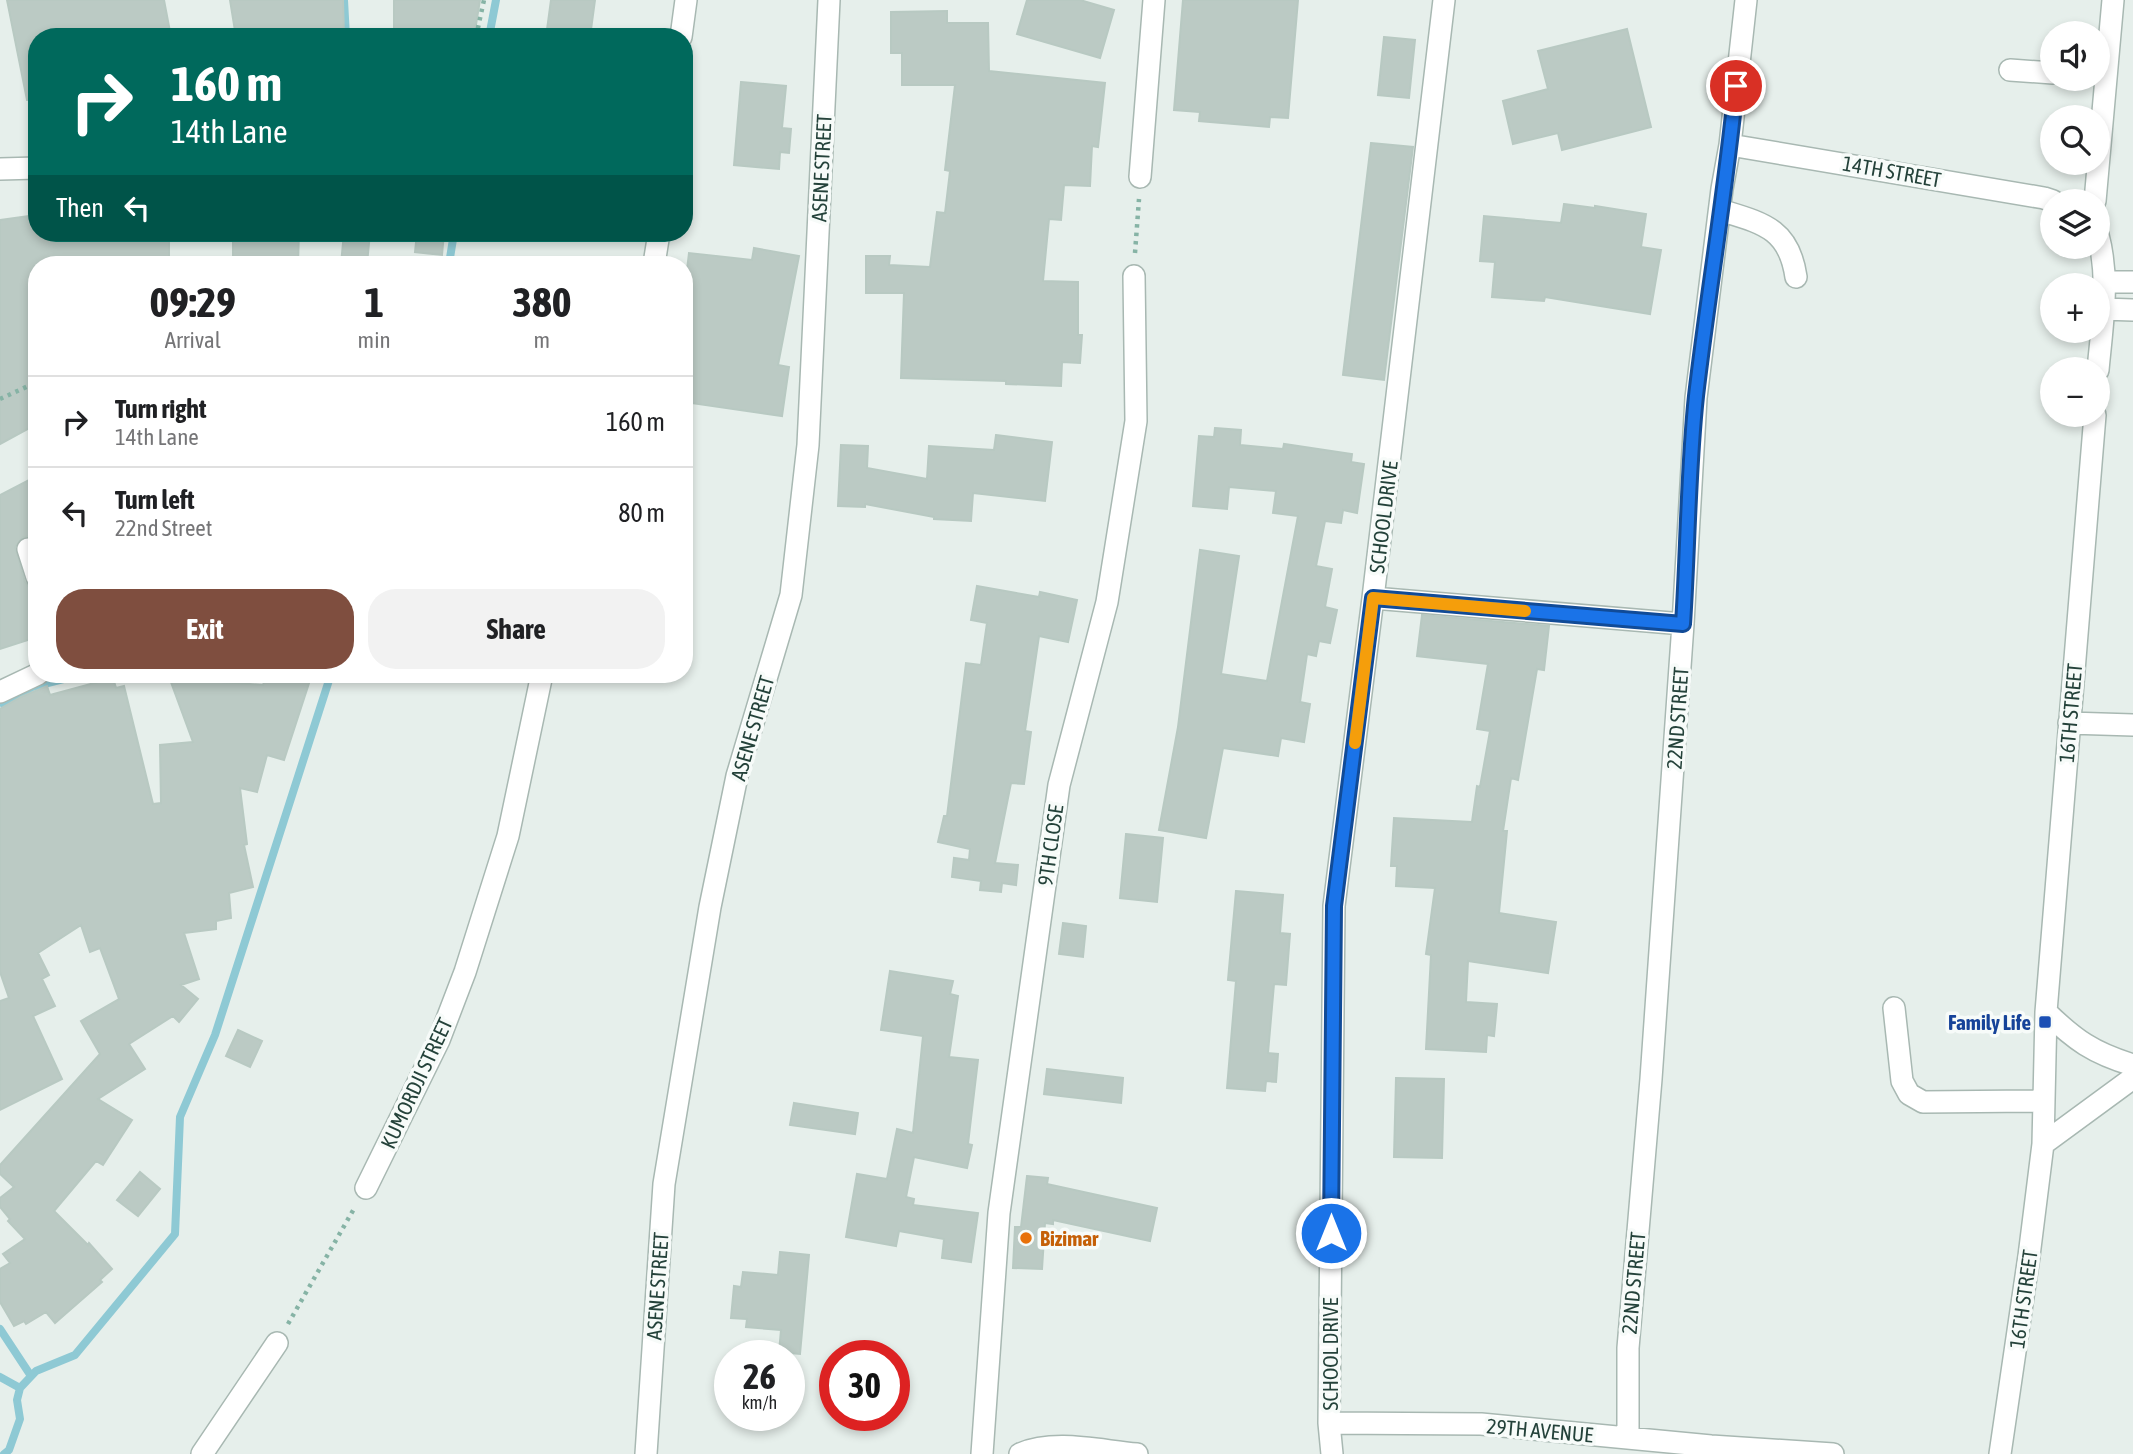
<!DOCTYPE html>
<meta charset="utf-8">
<style>
:root{--surface:#fff;--page:#f2f2f2;--text:#202124;--muted:#757577;--line:#e0e0e0;--accent:#7f4e3f}
body{margin:0;font-family:"Asap Condensed",sans-serif;background:var(--page);color:var(--text);height:100vh;display:flex;flex-direction:column;font-size:26px;white-space:nowrap}
*{box-sizing:border-box;margin:0}
p{font-size:23px;color:var(--muted)}
.icon{flex:none;width:38px;height:38px;fill:none;stroke:currentColor;stroke-width:2;stroke-linecap:round;stroke-linejoin:round}
.map{position:relative;flex:1;overflow:hidden}
.sheet{position:absolute;left:28px;top:256px;width:665px;height:427px;display:flex;flex-direction:column;background:var(--surface);border-radius:28px;box-shadow:0 4px 10px #0003}
.sheet>*{flex:none}
.guide{position:absolute;left:28px;top:28px;width:665px;height:214px;border-radius:28px;box-shadow:0 4px 10px #0003;background:#00695c;color:#fff;overflow:hidden}
.fabs{position:absolute;left:2040px;top:21px;display:grid;gap:14px}
.fabs a{display:grid;place-items:center;width:70px;height:70px;border-radius:50%;background:var(--surface);box-shadow:0 4px 10px #0003;font-size:35px}
.speed{position:absolute;left:714px;top:1340px;display:flex;gap:14px;font-size:35px;font-weight:700;text-align:center}
.speed>*{display:grid;place-content:center;width:91px;height:91px;border-radius:50%;background:var(--surface);box-shadow:0 4px 10px #0003;line-height:1}
.speed small{font-size:18px;font-weight:400}
.speed .limit{border:10px solid #d22;background:#fff;color:#111}
.pin{position:absolute;display:grid;place-items:center;width:60px;height:60px;color:#fff;margin:-30px;border:4px solid #fff;border-radius:50%;box-shadow:0 2px 7px #0007}
.me{position:absolute;width:77px;margin:-38px;rotate:0deg;stroke-linejoin:round;filter:drop-shadow(0 0 5px #0008)}
.turn{display:flex;align-items:center;gap:24px;height:147px;padding:0 28px;font-size:32px}
.turn .icon{width:91px;height:91px;stroke-width:2.5}
.turn b{display:block;font-size:49px;line-height:60px}
.then{display:flex;align-items:center;height:66px;padding:0 28px;background:#0003;gap:14px;font-size:26px}
.eta{display:flex;justify-content:space-evenly;align-items:center;height:119px;text-align:center}
.eta b{font-size:42px;font-weight:700;line-height:49px}
.action{display:flex;gap:14px;margin-top:auto;padding:14px 28px}
.action a{flex:1;height:80px;border-radius:28px;background:var(--accent);color:#fff;font-size:28px;font-weight:700;line-height:80px;text-align:center}
.action a+a{background:var(--page);color:var(--text)}
ul{padding:0;list-style:none}
li{display:flex;align-items:center;gap:21px;height:91px;padding:0 28px;border-top:2px solid var(--line)}
li div{flex:1}
li b{display:block;font-size:26px}
li em{font-style:normal}
.map>svg:first-child{display:block}
.lines{fill:none;stroke-linecap:round;stroke-linejoin:round}
.stream{stroke:#8ec9d4;stroke-width:8}
.building{fill:#bbcac4;stroke:#b8c9c2;stroke-width:2}
.minor-casing{stroke:#a8b8b2;stroke-width:24}
.path{stroke:#86b3a5;stroke-width:4.5;stroke-dasharray:3.5 5;stroke-linecap:butt}
.minor{stroke:#fff;stroke-width:21}
.route-casing{stroke:#114b97;stroke-width:18}
.route{stroke:#1a73e8;stroke-width:12}
.slow{stroke:#f59e0b;stroke-width:12}
.transit-dot{fill:#1a4fb4;stroke:#f7fbf9;stroke-width:2.5}
.food-dot{fill:#e8710a;stroke:#f7fbf9;stroke-width:2.5}
.labels{text-anchor:middle;dominant-baseline:central;stroke-width:7;stroke-linejoin:round;paint-order:stroke}
.street-label{font-size:21px;fill:#24423a;stroke:#f7fbf9}
.transit-label{font-size:21px;font-weight:bold;fill:#164399;stroke:#f7fbf9;text-anchor:end}
.food-label{font-size:21px;font-weight:bold;fill:#c56008;stroke:#f7fbf9;text-anchor:start}
</style>
<div class="map">
<svg width="2133" height="1454" viewBox="0 0 2133 1454">
<rect width="100%" height="100%" fill="#e6efeb"/>
<g class="lines">
<path class="stream" d="M 344,0 L 346,37
M 489,37 L 496,0
M 449,264 L 454,233
M 4,705 L 32,687 L 83,674
M 0,1329 L 31,1376
M 0,1377 L 20,1388
M 4,1454 L 9,1450 L 20,1419 L 17,1400 L 20,1388 L 36,1371 L 75,1355 L 175,1234 L 180,1117 L 215,1035 L 331,674"/>
</g>
<path class="building" d="M 7,0 L 164,0 L 171,37 L 37,37 L 37,99 L 27,100 Z
M 230,0 L 343,0 L 344,37 L 236,37 Z
M 394,0 L 480,0 L 474,37 L 394,37 Z
M 551,0 L 595,0 L 590,37 L 546,37 Z
M 1027,0 L 1080,0 L 1114,10 L 1100,58 L 1017,34 Z
M 1183,0 L 1298,0 L 1288,118 L 1270,117 L 1269,127 L 1199,121 L 1200,112 L 1174,110 Z
M 947,11 L 947,23 L 988,23 L 989,71 L 1105,83 L 1098,147 L 1092,146 L 1090,186 L 1064,185 L 1061,220 L 1049,219 L 1043,281 L 1078,282 L 1078,335 L 1082,335 L 1080,363 L 1062,362 L 1061,386 L 1006,384 L 1006,381 L 901,378 L 904,293 L 866,293 L 866,256 L 890,256 L 889,265 L 930,267 L 937,212 L 945,213 L 950,171 L 945,170 L 955,85 L 902,85 L 902,53 L 891,53 L 891,12 Z
M 1627,29 L 1651,127 L 1562,150 L 1558,133 L 1513,144 L 1503,101 L 1548,89 L 1538,51 Z
M 1384,37 L 1415,40 L 1409,98 L 1378,95 Z
M 741,82 L 786,86 L 782,128 L 791,129 L 789,153 L 780,152 L 779,169 L 734,165 Z
M 1371,143 L 1413,147 L 1384,380 L 1343,375 Z
M 1564,204 L 1595,208 L 1595,206 L 1646,214 L 1641,247 L 1661,250 L 1650,314 L 1545,297 L 1544,301 L 1492,297 L 1495,262 L 1480,261 L 1484,216 L 1561,223 Z
M 37,215 L 37,233 L 169,233 L 169,264 L 37,264 L 37,424 L 0,444 L 0,220 Z
M 233,233 L 299,233 L 298,264 L 233,264 Z
M 344,233 L 370,233 L 367,264 L 341,264 Z
M 417,233 L 444,233 L 442,255 L 415,252 Z
M 754,248 L 799,256 L 778,365 L 789,367 L 782,416 L 684,402 L 684,295 L 689,253 L 752,260 Z
M 1215,428 L 1241,430 L 1240,445 L 1283,449 L 1284,444 L 1352,454 L 1351,462 L 1364,464 L 1357,513 L 1343,510 L 1341,523 L 1325,521 L 1316,566 L 1332,569 L 1325,607 L 1337,610 L 1330,643 L 1319,641 L 1316,656 L 1307,654 L 1300,702 L 1310,704 L 1304,742 L 1281,738 L 1278,756 L 1223,748 L 1206,838 L 1159,830 L 1178,727 L 1200,550 L 1239,556 L 1221,674 L 1267,681 L 1298,516 L 1273,513 L 1276,491 L 1229,487 L 1227,509 L 1193,506 L 1199,436 L 1214,437 Z
M 996,435 L 1052,442 L 1045,501 L 973,493 L 971,521 L 934,519 L 934,517 L 865,504 L 865,507 L 838,506 L 841,445 L 868,446 L 867,468 L 927,479 L 929,446 L 994,450 Z
M 37,476 L 37,539 L 30,536 L 23,537 L 15,547 L 25,582 L 29,587 L 37,590 L 37,637 L 0,649 L 0,495 Z
M 977,586 L 1039,597 L 1040,592 L 1077,600 L 1068,642 L 1039,636 L 1025,731 L 1031,732 L 1024,784 L 1011,783 L 995,863 L 1018,865 L 1016,885 L 1002,883 L 1001,892 L 980,890 L 981,881 L 952,877 L 954,858 L 969,860 L 970,849 L 938,842 L 944,816 L 947,816 L 966,663 L 981,665 L 987,623 L 971,620 Z
M 1422,615 L 1549,626 L 1544,670 L 1537,669 L 1518,780 L 1511,778 L 1503,831 L 1507,831 L 1499,913 L 1556,922 L 1548,973 L 1468,961 L 1466,1002 L 1497,1004 L 1494,1036 L 1487,1035 L 1486,1052 L 1426,1049 L 1431,955 L 1426,954 L 1435,888 L 1396,886 L 1397,866 L 1391,866 L 1394,818 L 1472,822 L 1477,786 L 1480,787 L 1490,731 L 1477,729 L 1488,664 L 1417,656 Z
M 168,674 L 224,676 L 223,682 L 263,685 L 267,674 L 312,674 L 284,760 L 267,755 L 257,792 L 240,788 L 247,844 L 244,845 L 253,887 L 229,893 L 231,918 L 216,921 L 216,929 L 184,933 L 199,979 L 181,985 L 198,999 L 179,1022 L 173,1016 L 129,1044 L 145,1069 L 98,1099 L 132,1120 L 103,1165 L 96,1161 L 54,1211 L 88,1245 L 89,1243 L 112,1269 L 100,1280 L 102,1282 L 55,1323 L 46,1312 L 26,1324 L 24,1321 L 14,1326 L 0,1302 L 0,1269 L 10,1263 L 3,1254 L 25,1239 L 8,1221 L 10,1219 L 0,1207 L 0,1198 L 14,1187 L 0,1174 L 0,1165 L 100,1054 L 81,1021 L 119,999 L 100,948 L 90,952 L 81,925 L 38,953 L 49,975 L 42,979 L 55,1006 L 33,1016 L 62,1079 L 0,1110 L 0,1001 L 9,998 L 0,972 L 0,709 L 21,697 L 47,686 L 50,695 L 113,678 L 116,688 L 124,686 L 153,804 L 161,803 L 160,745 L 193,742 Z
M 1126,834 L 1163,838 L 1157,902 L 1120,898 Z
M 1236,891 L 1283,895 L 1280,933 L 1290,934 L 1286,985 L 1274,984 L 1268,1053 L 1278,1054 L 1276,1082 L 1266,1081 L 1265,1091 L 1227,1088 L 1236,981 L 1228,980 Z
M 1063,923 L 1086,926 L 1083,957 L 1059,954 Z
M 890,971 L 953,981 L 950,994 L 958,996 L 949,1057 L 978,1060 L 968,1144 L 972,1145 L 967,1168 L 914,1157 L 906,1197 L 914,1199 L 913,1205 L 978,1213 L 971,1262 L 942,1258 L 944,1239 L 899,1231 L 896,1246 L 846,1237 L 857,1174 L 887,1179 L 897,1129 L 913,1133 L 923,1036 L 881,1030 Z
M 238,1030 L 262,1041 L 250,1067 L 226,1056 Z
M 1047,1069 L 1123,1078 L 1121,1103 L 1044,1094 Z
M 1396,1078 L 1444,1079 L 1442,1158 L 1394,1157 Z
M 794,1103 L 858,1113 L 855,1134 L 790,1125 Z
M 140,1172 L 160,1189 L 138,1216 L 117,1200 Z
M 1027,1176 L 1048,1178 L 1047,1184 L 1157,1208 L 1150,1241 L 1053,1220 L 1053,1224 L 1045,1223 L 1042,1269 L 1013,1268 L 1015,1227 L 1021,1227 Z
M 780,1252 L 809,1255 L 800,1354 L 779,1352 L 781,1330 L 746,1327 L 747,1319 L 731,1318 L 734,1286 L 741,1287 L 743,1272 L 778,1275 Z"/>
<g class="lines">
<defs>
<path id="minor" d="M 681,37 L 686,0
M 2010,70 L 2053,73
M 1730,145 L 2044,198 L 2053,201
M 0,169 L 37,168
M 1140,177 L 1154,0
M 2095,201 L 2113,0
M 1720,210 C 1762,223 1789,228 1796,277
M 2098,235 C 2110,280 2102,325 2098,370
M 654,264 L 659,233
M 2105,282 L 2133,282
M 2103,309 L 2133,310
M 28,549 L 37,577
M 1373,598 L 1683,624
M 0,692 L 38,674
M 2069,723 L 2133,725
M 1894,1008 L 1902,1081 L 1909,1094 L 1923,1102 L 2044,1101
M 2046,1012 C 2075,1040 2093,1053 2133,1065
M 2043,1144 L 2133,1078
M 366,1188 L 439,1040 L 465,972 L 508,836 L 542,674
M 1329,1423 L 1481,1424 L 1711,1446 L 1833,1454
M 1628,1437 L 1628,1348 L 1651,1079 L 1683,624 L 1696,398 L 1722,189 L 1730,145 L 1746,0
M 202,1454 L 277,1343
M 646,1454 L 664,1184 L 710,907 L 737,776 L 791,595 L 808,445 L 829,0
M 982,1454 L 999,1213 L 1059,785 L 1107,602 L 1136,421 L 1134,276
M 1020,1454 C 1055,1439 1100,1451 1137,1454
M 1332,1454 L 1329,1423 L 1334,906 L 1373,598 L 1444,0
M 2000,1454 L 2029,1256 L 2043,1144 L 2046,1012 L 2095,415"/>
</defs>
<use href="#minor" class="minor-casing"/>
<path class="path" d="M 476,37 L 484,0
M 1135,253 L 1139,199
M 0,399 L 37,382
M 288,1324 L 355,1207"/>
<use href="#minor" class="minor"/>
</g>
<g class="lines">
<defs>
<path id="route" d="M 1331,1233 L 1334,906 L 1373,598 L 1683,624 C 1688,548 1688,471 1696,396 C 1708,293 1726,190 1736,86"/>
</defs>
<use href="#route" class="route-casing"/>
<use href="#route" class="route"/>
<path class="slow" d="M 1355,743 L 1373,598 L 1525,611"/>
</g>
<rect class="transit-dot" x="2038" y="1015" width="14" height="14" rx="3.5"/>
<circle class="food-dot" cx="1026" cy="1238" r="7"/>
<g class="labels">
<g class="street-label">
<text transform="translate(821 168) rotate(-87)">ASENE STREET</text>
<text transform="translate(1892 171) rotate(10)">14TH STREET</text>
<text transform="translate(1383 517) rotate(-83)">SCHOOL DRIVE</text>
<text transform="translate(2070 713) rotate(-85)">16TH STREET</text>
<text transform="translate(1677 718) rotate(-86)">22ND STREET</text>
<text transform="translate(752 728) rotate(-74)">ASENE STREET</text>
<text transform="translate(1050 845) rotate(-82)">9TH CLOSE</text>
<text transform="translate(416 1083) rotate(-65)">KUMORDJI STREET</text>
<text transform="translate(1633 1283) rotate(-85)">22ND STREET</text>
<text transform="translate(657 1286) rotate(-86)">ASENE STREET</text>
<text transform="translate(2023 1299) rotate(-82)">16TH STREET</text>
<text transform="translate(1330 1354) rotate(-90)">SCHOOL DRIVE</text>
<text transform="translate(1540 1430) rotate(5)">29TH AVENUE</text>
</g>
<g class="transit-label">
<text x="2031" y="1022">Family Life</text>
</g>
<g class="food-label">
<text x="1040" y="1238">Bizimar</text>
</g>
</g>
</svg>
<div class="fabs">
<a><svg class="icon" aria-label="sound" viewBox="0 0 24 24"><path d="M4 9h4l5-4v14l-5-4H4zM17 9q2 3 0 6"/></svg></a>
<a><svg class="icon" aria-label="search" viewBox="0 0 24 24"><circle cx="10" cy="10" r="6"/><path d="M15 15l6 6"/></svg></a>
<a><svg class="icon" aria-label="layers" viewBox="0 0 24 24"><path d="M12 4l9 5-9 5-9-5zM3 14l9 5 9-5"/></svg></a>
<a>+</a>
<a>−</a>
</div>
<div class="speed"><div>26<small>km/h</small></div><div class="limit">30</div></div>
<div class="pin" style="left:1736px;top:86px;background:#d93025"><svg class="icon" aria-label="arrive" viewBox="0 0 24 24"><path d="M6 21V4h12l-3 4 3 4H6"/></svg></div>
<svg class="me" style="left:1331px;top:1233px" viewBox="-20 -20 40 40"><circle r="17" fill="#1a73e8" stroke="#fff" stroke-width="3"/><path d="M0-11L8 9 0 5-8 9z" fill="#fff"/></svg>
<div class="guide">
<div class="turn"><svg class="icon" aria-label="right" viewBox="0 0 24 24"><path d="M7 20v-9h11M14 6l5 5-5 5"/></svg><div><b>160 m</b>14th Lane</div></div>
<div class="then">Then<svg class="icon" aria-label="left" viewBox="0 0 24 24"><path d="M17 20v-9H6M10 6l-5 5 5 5"/></svg></div>
</div>
<section class="sheet">
<div class="eta">
<div><b>09:29</b><p>Arrival</p></div>
<div><b>1</b><p>min</p></div>
<div><b>380</b><p>m</p></div>
</div>
<ul>
<li><svg class="icon" aria-label="right" viewBox="0 0 24 24"><path d="M7 20v-9h11M14 6l5 5-5 5"/></svg><div><b>Turn right</b><p>14th Lane</p></div><em>160 m</em></li>
<li><svg class="icon" aria-label="left" viewBox="0 0 24 24"><path d="M17 20v-9H6M10 6l-5 5 5 5"/></svg><div><b>Turn left</b><p>22nd Street</p></div><em>80 m</em></li>
</ul>
<div class="action"><a>Exit</a><a>Share</a></div>
</section>
</div>
